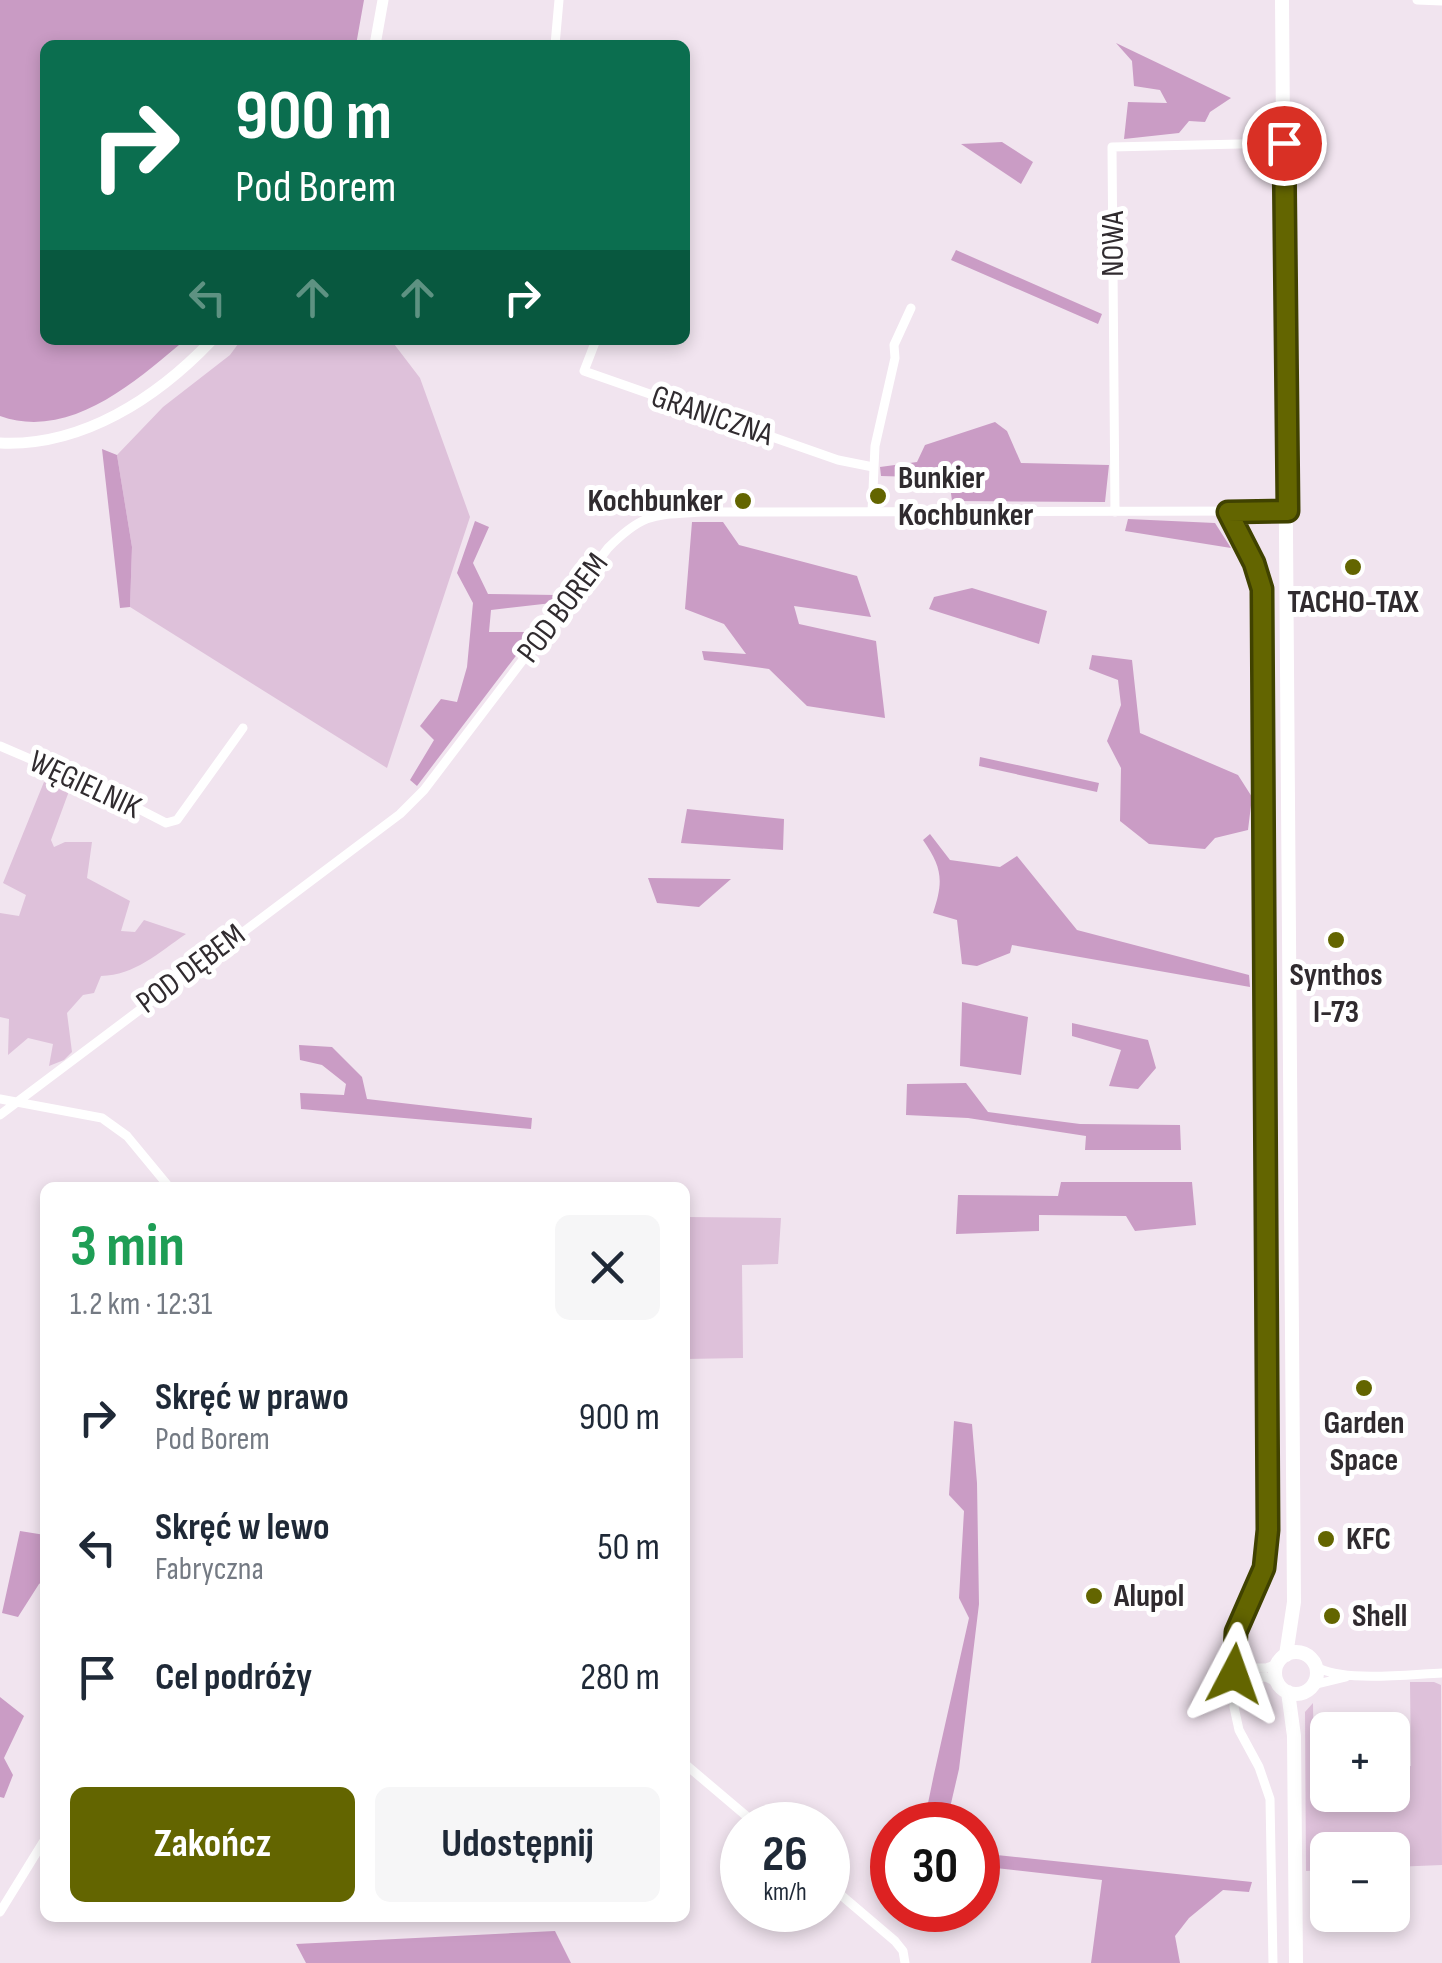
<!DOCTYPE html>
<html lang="pl">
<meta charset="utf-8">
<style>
:root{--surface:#fff;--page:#f6f6f7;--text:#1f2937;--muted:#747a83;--accent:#636500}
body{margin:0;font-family:"Sofia Sans Condensed",sans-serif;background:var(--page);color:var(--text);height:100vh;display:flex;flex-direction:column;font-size:38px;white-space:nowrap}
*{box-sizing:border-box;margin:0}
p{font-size:32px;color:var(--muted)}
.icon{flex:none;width:55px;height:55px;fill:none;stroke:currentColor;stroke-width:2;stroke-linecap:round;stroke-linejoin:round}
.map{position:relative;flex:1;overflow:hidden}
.side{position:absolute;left:40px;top:1182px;width:650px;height:740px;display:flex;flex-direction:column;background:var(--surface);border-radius:15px;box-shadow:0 5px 15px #0003}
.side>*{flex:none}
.guide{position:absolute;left:40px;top:40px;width:650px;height:305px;border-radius:15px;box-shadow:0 5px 15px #0003;background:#0b6e4f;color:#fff;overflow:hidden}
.tools{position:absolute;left:1310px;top:1712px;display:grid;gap:20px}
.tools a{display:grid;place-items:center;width:100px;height:100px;border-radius:15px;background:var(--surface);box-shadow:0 5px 15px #0003;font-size:50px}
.speed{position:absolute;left:720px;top:1802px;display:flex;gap:20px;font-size:50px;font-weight:700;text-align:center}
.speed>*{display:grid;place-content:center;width:130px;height:130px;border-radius:50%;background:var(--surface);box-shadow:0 5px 15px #0003;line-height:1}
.speed small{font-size:25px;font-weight:400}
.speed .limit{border:15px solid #d22;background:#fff;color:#111}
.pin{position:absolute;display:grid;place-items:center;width:85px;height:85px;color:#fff;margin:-42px;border:5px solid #fff;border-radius:50%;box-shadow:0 2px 10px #0007}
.me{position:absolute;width:110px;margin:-55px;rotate:4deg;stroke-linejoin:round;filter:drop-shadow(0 0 8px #0008)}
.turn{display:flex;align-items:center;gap:35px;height:210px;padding:0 30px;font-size:45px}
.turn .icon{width:130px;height:130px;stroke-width:2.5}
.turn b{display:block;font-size:70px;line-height:85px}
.lanes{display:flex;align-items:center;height:95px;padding:0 30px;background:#0003;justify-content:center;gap:50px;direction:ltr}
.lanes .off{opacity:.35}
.round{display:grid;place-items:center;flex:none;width:105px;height:105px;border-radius:15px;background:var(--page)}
.headline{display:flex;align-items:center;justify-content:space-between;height:170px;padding:0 30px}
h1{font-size:60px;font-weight:700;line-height:75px;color:#1e9e55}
.primary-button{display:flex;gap:20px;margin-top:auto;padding:20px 30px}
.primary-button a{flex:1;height:115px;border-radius:15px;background:var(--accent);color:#fff;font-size:40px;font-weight:700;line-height:115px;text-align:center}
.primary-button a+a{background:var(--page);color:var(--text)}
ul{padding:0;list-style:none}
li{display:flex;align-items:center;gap:30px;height:130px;padding:0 30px}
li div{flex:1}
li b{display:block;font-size:38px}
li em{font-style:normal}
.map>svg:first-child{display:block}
.green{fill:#dec1da}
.forest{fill:#ca9cc5}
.water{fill:#c99bc4}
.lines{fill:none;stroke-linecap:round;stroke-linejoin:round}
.street{stroke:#fff;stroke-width:9}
.secondary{stroke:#fff;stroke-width:11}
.primary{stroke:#fff;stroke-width:14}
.route-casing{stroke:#404200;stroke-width:25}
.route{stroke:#636500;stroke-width:18}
.poi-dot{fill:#636500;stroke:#fff;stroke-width:4}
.labels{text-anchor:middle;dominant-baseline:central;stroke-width:10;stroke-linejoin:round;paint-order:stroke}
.street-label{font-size:32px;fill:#302b2f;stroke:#fff}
.poi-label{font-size:32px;font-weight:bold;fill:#302b2f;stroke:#fff;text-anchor:start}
</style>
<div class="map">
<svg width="1442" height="1963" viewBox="0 0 1442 1963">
<rect width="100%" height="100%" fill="#f1e4ef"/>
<path class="green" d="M 241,340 L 391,340 L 420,378 L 470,517 L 387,768 L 130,607 L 132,547 L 117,455 L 163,407 L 230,355 Z
M 48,772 L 72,783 L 51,840 L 54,847 L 65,842 L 92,842 L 87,878 L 130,901 L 121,931 L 135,932 L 144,920 L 186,934 C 158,953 135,975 101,976 L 94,993 L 83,995 L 67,1013 L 72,1052 L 64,1060 L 49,1066 L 53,1044 L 28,1038 L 8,1055 L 9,1019 L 0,1017 L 0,913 L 19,916 L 26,895 L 3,883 Z
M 685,1217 L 781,1218 L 778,1264 L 742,1265 L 743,1358 L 685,1359 Z
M 1410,1682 L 1434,1682 L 1441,1685 L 1442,1865 L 1393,1867 L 1392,1850 L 1328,1850 L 1327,1870 L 1306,1871 L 1305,1712 L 1313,1703 L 1314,1769 L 1327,1769 L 1328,1795 L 1392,1795 L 1393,1767 L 1411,1766 Z"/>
<path class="forest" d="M 1116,43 L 1231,98 L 1210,112 L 1205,122 L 1189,121 L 1179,133 L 1124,139 L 1128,102 L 1167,103 L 1160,90 L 1134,86 L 1132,61 Z
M 1002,142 L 1033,162 L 1021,184 L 961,144 Z
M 956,250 L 1102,314 L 1098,324 L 951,260 Z
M 995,422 L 1007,431 L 1021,463 L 1109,465 L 1105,502 L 952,501 L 949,478 L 881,476 L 880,467 L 917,462 L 925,445 Z
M 102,449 L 117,455 L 132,547 L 130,607 L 120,608 Z
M 1128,519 L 1215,523 L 1231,548 L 1125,531 Z
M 475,521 L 489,527 L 473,563 L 488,594 L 555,595 L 552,603 L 491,610 L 489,632 L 534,632 L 417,786 L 410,780 L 434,740 L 420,726 L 441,699 L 457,702 L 467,667 L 473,603 L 457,573 Z
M 692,522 L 723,522 L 739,545 L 857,576 L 871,617 L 794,606 L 799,624 L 876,641 L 885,718 L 807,706 L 769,669 L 704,660 L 702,651 L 746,654 L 724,624 L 685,609 Z
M 972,588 L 1047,611 L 1039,644 L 929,609 L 934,597 Z
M 1092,655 L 1132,660 L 1140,733 L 1238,775 L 1252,797 L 1248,830 L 1215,838 L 1205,849 L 1149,844 L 1120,821 L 1121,768 L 1107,741 L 1121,705 L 1118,680 L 1089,669 Z
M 980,757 L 1099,783 L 1097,792 L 979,766 Z
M 687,809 L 784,819 L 783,850 L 681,843 Z
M 930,834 L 950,860 L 1000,867 L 1017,856 L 1077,930 L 1249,975 L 1250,987 L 1012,945 L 1010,953 L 977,966 L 962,964 L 957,920 L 933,913 C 944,881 942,867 923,840 Z
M 648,878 L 731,879 L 699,907 L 657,903 Z
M 962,1002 L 1028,1017 L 1021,1075 L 960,1066 Z
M 1072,1023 L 1148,1040 L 1156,1068 L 1138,1089 L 1109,1086 L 1121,1050 L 1072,1036 Z
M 299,1045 L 332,1047 L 362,1077 L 367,1099 L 532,1118 L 531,1129 L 301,1109 L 300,1093 L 344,1095 L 346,1084 L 322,1065 L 300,1060 Z
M 966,1083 L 988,1112 L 1080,1124 L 1180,1125 L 1181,1150 L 1085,1150 L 1086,1136 L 968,1118 L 906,1115 L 907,1084 Z
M 1061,1182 L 1192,1182 L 1196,1225 L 1135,1231 L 1126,1216 L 1039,1215 L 1039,1231 L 956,1234 L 958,1195 L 1058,1196 Z
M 954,1421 L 972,1424 L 977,1483 L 979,1604 L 959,1769 L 946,1825 L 928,1825 L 926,1813 L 934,1774 L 969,1618 L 959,1598 L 964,1511 L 949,1495 Z
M 20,1531 L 45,1535 L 45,1580 L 39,1584 L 18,1617 L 2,1613 Z
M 0,1697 L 24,1716 L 4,1758 L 13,1775 L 4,1798 L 0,1797 Z
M 978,1853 L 1252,1882 L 1249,1892 L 1223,1890 L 1189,1918 L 1175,1936 L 1180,1963 L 1091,1963 L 1102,1880 L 978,1866 Z
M 555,1931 L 571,1963 L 306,1963 L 296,1944 Z"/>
<path class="water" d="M 0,0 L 364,0 L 356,45 L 45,45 L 45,340 L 185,340 C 136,381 70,441 0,416 Z"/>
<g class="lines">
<path class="street" d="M 1417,0 L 1442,1
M 555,45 L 559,0
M 596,340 L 584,371 L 838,460 L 873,467
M 872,512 L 875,446 L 895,358 L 894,345 L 911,308
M 1115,512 L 1112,147 L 1283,143
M 1228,512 L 1254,563 L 1262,589 L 1269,1530 L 1264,1568 L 1236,1632 L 1234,1707 L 1239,1730 L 1259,1767 L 1270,1799 L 1273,1963
M 0,746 L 100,789 L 166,823 L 177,820 L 243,728
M 0,1099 L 102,1118 L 127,1136 L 170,1188
M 0,1115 L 400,814 L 424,790 L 608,548 C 644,512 654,515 703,512 L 1288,511
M 1315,1666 C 1341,1683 1411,1674 1442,1673
M 1235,1668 L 1266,1668 L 1278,1664
M 1235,1679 L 1266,1677 L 1278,1683
M 1313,1685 L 1346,1677
M 685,1764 L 757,1825
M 828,1884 L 895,1941 L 903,1951 L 905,1963
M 0,1912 L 45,1839"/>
<path class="secondary" d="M 375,45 L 383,0
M 0,443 C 82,447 157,398 212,340"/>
<path class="primary" d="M 1282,0 L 1294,1602 L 1286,1655
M1275 1673a21 21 0 1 1 42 0a21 21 0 1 1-42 0Z
M 1288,1692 L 1294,1736 L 1296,1963"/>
</g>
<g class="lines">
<defs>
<path id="route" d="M 1234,1674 L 1236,1632 L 1264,1568 L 1268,1530 L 1262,589 L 1254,563 L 1228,512 L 1288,511 L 1284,143"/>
</defs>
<use href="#route" class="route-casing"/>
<use href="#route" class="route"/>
</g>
<g class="poi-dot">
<circle cx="878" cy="496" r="10"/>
<circle cx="743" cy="501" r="10"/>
<circle cx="1353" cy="567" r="10"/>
<circle cx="1336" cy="940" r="10"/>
<circle cx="1364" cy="1388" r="10"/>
<circle cx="1326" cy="1539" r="10"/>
<circle cx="1094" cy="1596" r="10"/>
<circle cx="1332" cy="1616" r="10"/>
</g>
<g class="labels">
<g class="street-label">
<text transform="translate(1113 244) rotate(-90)">NOWA</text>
<text transform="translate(712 416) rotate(19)">GRANICZNA</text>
<text transform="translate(563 608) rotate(-53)">POD BOREM</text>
<text transform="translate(85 785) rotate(25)">WĘGIELNIK</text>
<text transform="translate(191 969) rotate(-37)">POD DĘBEM</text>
</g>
<g class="poi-label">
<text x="898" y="478">Bunkier<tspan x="898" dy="37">Kochbunker</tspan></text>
<text x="723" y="501" text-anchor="end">Kochbunker</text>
<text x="1353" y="602" text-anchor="middle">TACHO-TAX</text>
<text x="1336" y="975" text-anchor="middle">Synthos<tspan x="1336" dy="37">I-73</tspan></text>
<text x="1364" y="1423" text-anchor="middle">Garden<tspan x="1364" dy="37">Space</tspan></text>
<text x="1346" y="1539">KFC</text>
<text x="1114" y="1596">Alupol</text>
<text x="1352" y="1616">Shell</text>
</g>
</g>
</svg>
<div class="tools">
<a>+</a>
<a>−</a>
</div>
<div class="speed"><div>26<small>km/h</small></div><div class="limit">30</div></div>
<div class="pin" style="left:1284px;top:143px;background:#d93025"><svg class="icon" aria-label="arrive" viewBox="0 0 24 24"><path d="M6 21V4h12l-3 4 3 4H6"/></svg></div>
<svg class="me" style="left:1234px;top:1674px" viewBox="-20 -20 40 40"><path d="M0-17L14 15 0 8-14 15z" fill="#636500" stroke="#fff" stroke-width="4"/></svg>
<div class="guide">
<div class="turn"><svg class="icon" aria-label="right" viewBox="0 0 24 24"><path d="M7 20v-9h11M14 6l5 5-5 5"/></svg><div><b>900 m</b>Pod Borem</div></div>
<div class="lanes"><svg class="icon off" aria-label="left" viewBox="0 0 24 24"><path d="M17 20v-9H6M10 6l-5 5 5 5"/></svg><svg class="icon off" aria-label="ahead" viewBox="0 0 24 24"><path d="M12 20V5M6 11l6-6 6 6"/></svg><svg class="icon off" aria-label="ahead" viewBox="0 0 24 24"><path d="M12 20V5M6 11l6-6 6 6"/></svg><svg class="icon" aria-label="right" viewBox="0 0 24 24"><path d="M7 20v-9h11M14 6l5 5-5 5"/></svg></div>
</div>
<section class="side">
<div class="headline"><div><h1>3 min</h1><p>1.2 km · 12:31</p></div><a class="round"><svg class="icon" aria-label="close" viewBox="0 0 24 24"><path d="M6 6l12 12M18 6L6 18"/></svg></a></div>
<ul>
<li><svg class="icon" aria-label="right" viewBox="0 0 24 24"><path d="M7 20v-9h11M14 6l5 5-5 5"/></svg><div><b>Skręć w prawo</b><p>Pod Borem</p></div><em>900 m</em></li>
<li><svg class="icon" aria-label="left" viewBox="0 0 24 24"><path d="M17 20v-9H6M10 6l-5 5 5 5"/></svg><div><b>Skręć w lewo</b><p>Fabryczna</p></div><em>50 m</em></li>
<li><svg class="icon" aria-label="arrive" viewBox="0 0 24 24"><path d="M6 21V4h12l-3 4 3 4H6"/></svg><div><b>Cel podróży</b></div><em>280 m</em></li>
</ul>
<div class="primary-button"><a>Zakończ</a><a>Udostępnij</a></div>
</section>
</div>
